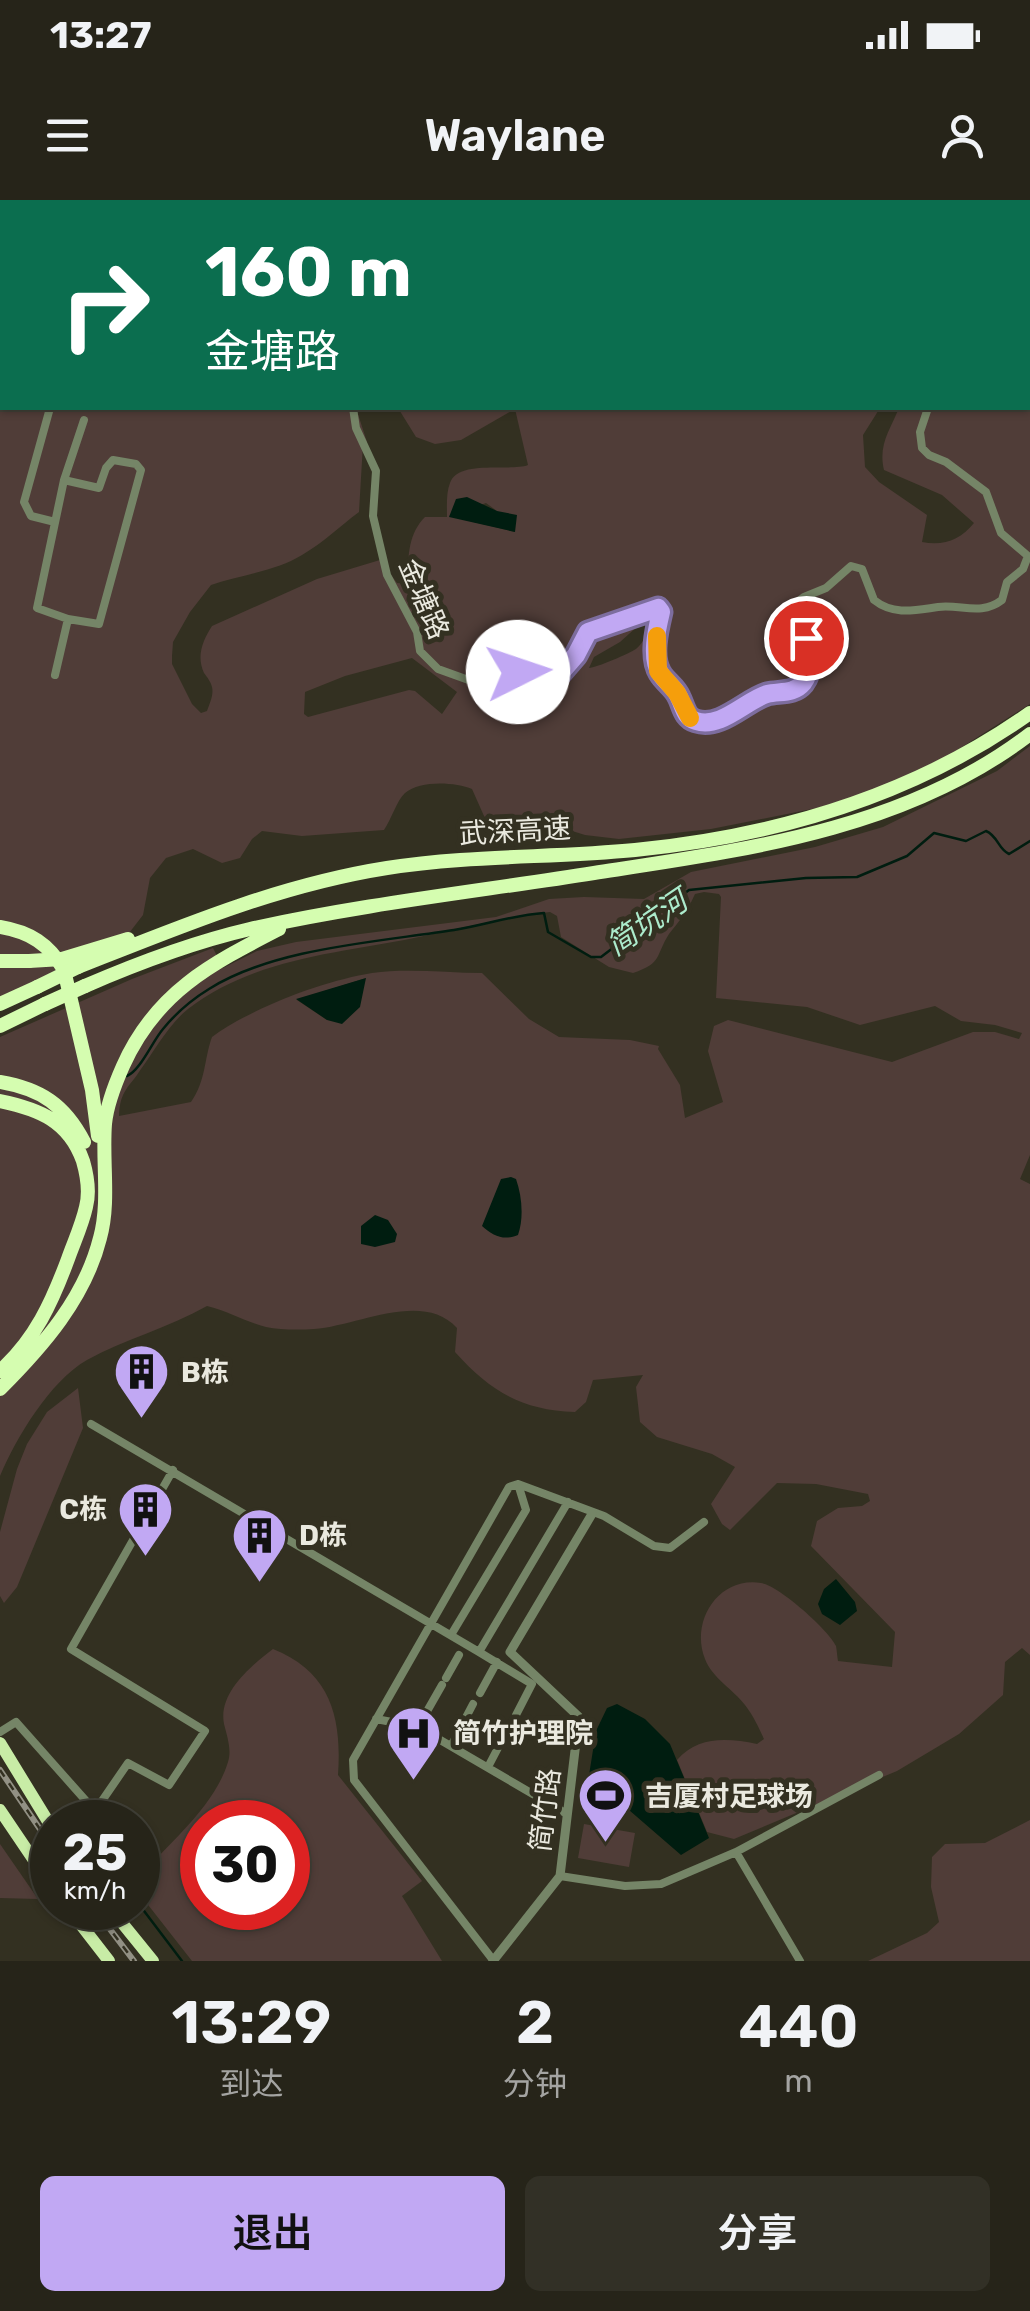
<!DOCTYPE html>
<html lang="zh">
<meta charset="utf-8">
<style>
:root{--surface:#262419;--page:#323026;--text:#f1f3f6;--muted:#a4a4a2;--line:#424138;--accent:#c1a8f3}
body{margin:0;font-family:Rubik,"Noto Sans SC",sans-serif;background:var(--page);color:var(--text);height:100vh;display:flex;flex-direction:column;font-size:38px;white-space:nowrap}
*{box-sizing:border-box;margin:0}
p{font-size:32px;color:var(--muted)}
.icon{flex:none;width:55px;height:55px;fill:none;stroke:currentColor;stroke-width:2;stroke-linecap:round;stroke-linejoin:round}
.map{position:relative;height:1761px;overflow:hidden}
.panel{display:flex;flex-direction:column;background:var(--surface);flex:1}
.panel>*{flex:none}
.banner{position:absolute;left:0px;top:0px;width:1030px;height:210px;box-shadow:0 2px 8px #0004,0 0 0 2px var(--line);background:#0b6e4f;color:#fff;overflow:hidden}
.speed{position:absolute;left:30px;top:1600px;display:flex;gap:20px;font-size:50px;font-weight:700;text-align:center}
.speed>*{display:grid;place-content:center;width:130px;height:130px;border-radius:50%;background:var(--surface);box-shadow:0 2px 8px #0004,0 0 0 2px var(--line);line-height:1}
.speed small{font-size:25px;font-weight:400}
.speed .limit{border:15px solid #d22;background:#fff;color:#111}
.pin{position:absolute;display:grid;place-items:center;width:85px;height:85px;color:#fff;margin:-42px;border:5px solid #fff;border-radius:50%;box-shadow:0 2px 10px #0007}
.me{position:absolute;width:110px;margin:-55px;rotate:86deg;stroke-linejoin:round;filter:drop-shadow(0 0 8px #0008)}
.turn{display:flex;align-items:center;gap:35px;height:210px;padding:0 40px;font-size:45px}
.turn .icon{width:130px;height:130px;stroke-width:2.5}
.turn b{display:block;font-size:70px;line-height:85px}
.eta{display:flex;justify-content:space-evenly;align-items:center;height:170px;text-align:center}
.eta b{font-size:60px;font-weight:600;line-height:70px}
.button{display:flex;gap:20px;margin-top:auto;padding:20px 40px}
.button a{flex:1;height:115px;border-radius:15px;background:var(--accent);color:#111;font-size:40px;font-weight:600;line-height:115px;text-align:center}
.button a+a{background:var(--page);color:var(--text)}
.status{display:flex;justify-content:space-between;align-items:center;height:70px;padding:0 50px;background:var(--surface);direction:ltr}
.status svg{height:28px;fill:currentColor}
header{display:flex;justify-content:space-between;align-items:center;height:130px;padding:0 40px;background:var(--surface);font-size:45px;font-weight:600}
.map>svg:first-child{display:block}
.green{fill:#503d38;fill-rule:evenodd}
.water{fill:#001d10}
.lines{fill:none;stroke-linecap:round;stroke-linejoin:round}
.stream{stroke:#001d10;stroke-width:2.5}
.minor{stroke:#758567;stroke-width:8}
.tertiary{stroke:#758567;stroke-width:9}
.trunk{stroke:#c8eca6;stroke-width:12}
.motorway{stroke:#d5fdb0;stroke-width:14}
.rail-casing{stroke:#929084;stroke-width:6}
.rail{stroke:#333021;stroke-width:2.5;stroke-dasharray:8;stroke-linecap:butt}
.motorway-bridge{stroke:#d5fdb0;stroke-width:14}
.route-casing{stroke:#7d6d9e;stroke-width:25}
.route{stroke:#c1a8f3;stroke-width:18}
.slow{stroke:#f59e0b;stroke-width:18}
.labels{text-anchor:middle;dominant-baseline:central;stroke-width:10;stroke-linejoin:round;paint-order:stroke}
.street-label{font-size:28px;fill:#eae9df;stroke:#333021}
.poi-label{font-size:28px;font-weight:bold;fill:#eae9df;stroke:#333021;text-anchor:start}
.water-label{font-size:30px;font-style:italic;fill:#acebcc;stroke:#333021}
</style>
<div class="status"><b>13:27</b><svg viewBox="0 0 49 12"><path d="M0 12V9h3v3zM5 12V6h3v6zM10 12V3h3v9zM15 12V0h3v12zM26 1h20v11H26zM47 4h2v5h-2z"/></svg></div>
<header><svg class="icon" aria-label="menu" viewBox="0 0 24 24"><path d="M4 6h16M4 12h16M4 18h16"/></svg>Waylane<svg class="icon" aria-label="person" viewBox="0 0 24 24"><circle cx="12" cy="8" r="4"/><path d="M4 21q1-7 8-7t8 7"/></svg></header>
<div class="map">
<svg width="1030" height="1761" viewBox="0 0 1030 1761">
<rect width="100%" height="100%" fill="#333021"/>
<path class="green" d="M 0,0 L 192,2 L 2,2 L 2,208 L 356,208 L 367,242 L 363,244 L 359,312 C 339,327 324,342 302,355 C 276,371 241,375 211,385 L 190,412 L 173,442 L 172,456 L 172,464 L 192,504 L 201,513 L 207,511 C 209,505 214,495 212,487 C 211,482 207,477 204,473 C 196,456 203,440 212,426 L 317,379 L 380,360 L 397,383 L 408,384 C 408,360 407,335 425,317 L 447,317 C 447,307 446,293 450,283 C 458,259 510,272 528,265 L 515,209 L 461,240 L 435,244 L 416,237 L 398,208 L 880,208 L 863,235 L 865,267 L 879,282 L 927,315 L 922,342 C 944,346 960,340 974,323 L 942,295 L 884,270 C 878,245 890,230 899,208 L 1028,208 L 1030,59 L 1030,504 L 932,566 L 876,590 L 817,608 L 711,629 L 619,639 L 585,635 L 569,630 L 550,617 L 534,620 L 525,630 L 488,625 L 472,589 C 455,582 420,580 405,593 C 397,600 391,620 384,630 L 302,636 L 262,631 L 252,639 L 240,658 L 222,663 L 193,649 L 166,658 L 150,678 L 143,715 L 126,737 L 0,800 ZM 486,303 L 497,311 L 515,332 L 449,316 ZM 648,417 L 653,419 C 650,428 644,443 636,449 C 630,453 596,468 589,468 L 594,457 L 620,442 ZM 412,458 L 457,492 L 442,514 L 415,491 L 409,490 L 308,517 L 304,514 L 305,492 L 345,476 Z
M 644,0 L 1030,0 L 1030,51 L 1028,52 L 1028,2 L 642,2 Z
M 1030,546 L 1030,955 L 1020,979 L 1030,984 L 1030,1455 L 1022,1448 L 1005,1462 L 1003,1495 L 959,1534 L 897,1571 L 734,1639 L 707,1632 L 677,1560 C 698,1536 727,1538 757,1544 L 764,1539 C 759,1528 753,1515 745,1505 C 734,1490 712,1478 705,1459 C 690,1422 718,1376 761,1383 C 778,1385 829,1430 836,1446 C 837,1451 837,1456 838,1461 L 892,1467 L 895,1432 L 811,1346 L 817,1321 L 838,1308 L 862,1306 L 870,1301 L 868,1294 L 816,1284 L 777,1283 L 730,1330 L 722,1324 L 711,1304 L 735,1267 L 712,1254 L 657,1237 L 640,1222 L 636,1187 L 643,1175 L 593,1180 L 586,1202 L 575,1212 C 521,1210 490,1191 455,1152 L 457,1128 C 423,1090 357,1126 314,1129 C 300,1130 280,1130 266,1127 C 246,1122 228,1111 207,1106 C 168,1128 125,1139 87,1160 C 50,1181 16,1238 0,1276 L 0,837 L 132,779 L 213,748 L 223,768 L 257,751 L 296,742 L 496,717 L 549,699 L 584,697 L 644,699 L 691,672 L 815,647 L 883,627 L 997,571 ZM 704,692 L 719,694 L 721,697 L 716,798 L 807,807 L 860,825 L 935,806 L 961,821 L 995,825 L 1022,833 L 1019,839 L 995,832 L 973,832 L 892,862 L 728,820 L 714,826 L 708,851 L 723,902 L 685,918 L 680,885 L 658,849 L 659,846 L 630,840 L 559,837 L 529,819 L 482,773 C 447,773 407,768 372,773 C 323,781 251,808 212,837 C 204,859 206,881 191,902 L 119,916 C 120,890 129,888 141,869 C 155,850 169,824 188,809 C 252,759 338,753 414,738 C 459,729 505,717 550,712 L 557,716 L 561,737 L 609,767 L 633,773 C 663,763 655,756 669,734 C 680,720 687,712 695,694 ZM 366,778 L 327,820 L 297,800 Z
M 78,1188 L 83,1228 L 17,1387 L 4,1403 L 0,1396 L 0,1332 L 17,1269 L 27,1244 L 47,1212 Z
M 273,1449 C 331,1472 342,1518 338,1575 L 422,1681 L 402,1696 L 442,1761 L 192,1761 L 138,1692 L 138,1679 C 168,1643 214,1608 228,1562 C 232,1550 227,1536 224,1524 C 218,1493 251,1466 273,1449 ZM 202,1622 L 288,1622 L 288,1708 L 202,1708 Z
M 1030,1620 L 1030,1761 L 868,1761 L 927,1733 L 939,1722 L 931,1687 L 932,1657 L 945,1644 L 985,1643 Z
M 584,1624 L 635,1633 L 629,1667 L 578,1658 Z
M 0,1644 L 38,1699 L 0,1698 Z"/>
<path class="water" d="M 467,297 L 497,311 L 517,315 L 515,332 L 449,317 L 456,299 Z
M 366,778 L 360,807 L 342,824 L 327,820 L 296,799 Z
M 511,977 L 516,979 C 522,996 524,1018 518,1035 C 504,1041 493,1036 482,1026 L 501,979 Z
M 375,1015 L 388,1020 L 397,1034 L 395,1042 L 375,1047 L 361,1044 L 361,1026 Z
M 836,1379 L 855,1402 L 857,1411 L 840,1425 L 822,1414 L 818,1404 L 824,1389 Z
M 617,1504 L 645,1519 L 670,1544 L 709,1638 L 681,1655 L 629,1610 L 604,1612 L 584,1607 L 596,1531 L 607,1508 Z"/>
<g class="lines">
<path class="stream" d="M 127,876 C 140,871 152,842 163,829 C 176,813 191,800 209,789 C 274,748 378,742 454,730 C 485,725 513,715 544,713 L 548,732 L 591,757 L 601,757 L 689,690 L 806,678 L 857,677 L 907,656 L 934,633 L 966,641 L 986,631 C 998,636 998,649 1009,654 L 1030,641
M 138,1703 L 182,1761"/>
<path class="minor" d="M 1002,0 L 1003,2
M 220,2 L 221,0
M 0,89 L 2,88
M 50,208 L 24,302 L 31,316 L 55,322
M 353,208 L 356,228 L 376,271 L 373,316 L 387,375 L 417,432 L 420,451 L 438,469 L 488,487 L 518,472 L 554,478 L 575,455 L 585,434 L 658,407 L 661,412 L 657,440 L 658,471 L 677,493 L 686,514 L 700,522 L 720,519 L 765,495 L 789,492 L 802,483 L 810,465 L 810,450 L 806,439 L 790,420 L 791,407 L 804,397 L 826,388 L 851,366 L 862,369 L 874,400 C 894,416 916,410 938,407 C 961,404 981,416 1002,400 L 1007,382 L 1023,369 L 1028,356 L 1001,333 L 986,292 L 946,262 L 929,255 L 922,248 L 920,232 L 928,208
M 64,280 L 84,220
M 55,475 L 68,419 L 99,424 L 141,270 L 136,264 L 113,260 L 106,268 L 99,288 L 64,280 L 37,408 L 68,419
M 91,1224 L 479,1452 L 568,1302
M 451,1435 L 526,1310 L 518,1284
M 479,1452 L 532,1484 L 516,1515
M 446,1478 L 459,1455
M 480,1493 L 497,1462
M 376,1519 L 418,1527 L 567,1614
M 418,1527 L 442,1485
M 0,1532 L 16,1522 L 95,1611 L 128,1563 L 169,1585 L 205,1531 L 71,1449 L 173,1270
M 451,1546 L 473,1504
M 488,1567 L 510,1525
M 736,1652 L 879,1575
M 560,1676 L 625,1686 L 661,1684 L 736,1652 L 800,1761
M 493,1760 L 354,1580 L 353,1560 L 509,1287 L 518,1284 L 604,1316 L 654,1346 L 670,1348 L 704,1322"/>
<path class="tertiary" d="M 493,1761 L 560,1676 L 579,1517 L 510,1452 L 592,1314"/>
<path class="trunk" d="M 0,1543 L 52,1628
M 0,1610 L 52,1687
M 68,1708 L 109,1761
M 110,1708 L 153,1761"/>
<path class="motorway" d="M 0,727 C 30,732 49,744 64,770 L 92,890 L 98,936
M 62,759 L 128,739
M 0,761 L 29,761
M 78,767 C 179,727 279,685 387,668 C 469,655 552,658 635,650 C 777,636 913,596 1030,513
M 85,786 C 138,763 194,742 250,729 C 363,704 480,691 594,673 C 745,650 905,630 1030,534
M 0,804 L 37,787
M 0,826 L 45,804
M 0,882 C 41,889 65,905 84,942
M 0,901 C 39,909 69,921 83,961 C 87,975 90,992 86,1007 C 82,1025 74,1042 68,1059 C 52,1102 35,1140 0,1171
M 0,1189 C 43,1146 85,1098 100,1038 C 110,1002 102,962 105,924 C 107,904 115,884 123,866 C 156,792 211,764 279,729"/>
<defs>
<path id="rail" d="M 0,1570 L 52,1647
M 94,1708 L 134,1761"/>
</defs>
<use href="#rail" class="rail-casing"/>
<use href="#rail" class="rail"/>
<path class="motorway-bridge" d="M 29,761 L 62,759
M 37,787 L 78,767
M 45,804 L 85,786"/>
</g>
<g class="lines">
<defs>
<path id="route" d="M 518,472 L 557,477 L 576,455 L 588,432 L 658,408 L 661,412 C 657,429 650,457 660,473 C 665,482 675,487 679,497 C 684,507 684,517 696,521 C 721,529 745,501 767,494 C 780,491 794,494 803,483 C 812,471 812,452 806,438"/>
</defs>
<use href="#route" class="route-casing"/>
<use href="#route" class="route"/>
<path class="slow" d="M 657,436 L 658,471 L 677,493 L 690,518"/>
</g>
<defs>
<symbol id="building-pin" viewBox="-11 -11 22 30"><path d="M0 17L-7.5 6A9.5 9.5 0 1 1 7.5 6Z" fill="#c1a8f3" stroke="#333021"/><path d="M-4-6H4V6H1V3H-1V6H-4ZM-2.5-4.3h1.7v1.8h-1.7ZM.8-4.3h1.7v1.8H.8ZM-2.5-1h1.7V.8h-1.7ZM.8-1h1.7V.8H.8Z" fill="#111"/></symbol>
<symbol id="hospital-pin" viewBox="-11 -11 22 30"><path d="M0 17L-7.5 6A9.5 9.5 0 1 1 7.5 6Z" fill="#c1a8f3" stroke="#333021"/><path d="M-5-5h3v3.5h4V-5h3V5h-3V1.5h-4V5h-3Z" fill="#111"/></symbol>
<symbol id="stadium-pin" viewBox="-11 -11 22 30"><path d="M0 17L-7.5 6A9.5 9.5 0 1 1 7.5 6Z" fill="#c1a8f3" stroke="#333021"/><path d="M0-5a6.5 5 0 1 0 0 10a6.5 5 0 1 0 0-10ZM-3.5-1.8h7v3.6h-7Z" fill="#111"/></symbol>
</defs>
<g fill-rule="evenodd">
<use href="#building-pin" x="110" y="1140" width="63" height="86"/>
<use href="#building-pin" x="114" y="1278" width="63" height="86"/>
<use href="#building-pin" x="228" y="1304" width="63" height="86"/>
<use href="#hospital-pin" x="382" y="1502" width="63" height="86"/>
<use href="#stadium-pin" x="574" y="1564" width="63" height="86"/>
</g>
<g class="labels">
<g class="street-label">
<text transform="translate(424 399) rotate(67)">金塘路</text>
<text transform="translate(515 631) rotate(-3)">武深高速</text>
<text transform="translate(545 1610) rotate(-83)">简竹路</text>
</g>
<g class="poi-label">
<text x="181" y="1172">B栋</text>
<text x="107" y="1309" text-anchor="end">C栋</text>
<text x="299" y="1335">D栋</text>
<text x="453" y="1533">简竹护理院</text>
<text x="645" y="1596">吉厦村足球场</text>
</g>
<g class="water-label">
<text transform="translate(647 723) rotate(-34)">简坑河</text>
</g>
</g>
</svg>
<div class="speed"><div>25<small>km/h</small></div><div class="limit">30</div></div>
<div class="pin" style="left:806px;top:438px;background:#d93025"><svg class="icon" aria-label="arrive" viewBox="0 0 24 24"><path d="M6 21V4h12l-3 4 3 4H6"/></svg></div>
<svg class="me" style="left:518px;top:472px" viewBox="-20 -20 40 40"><circle r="19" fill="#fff"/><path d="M0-13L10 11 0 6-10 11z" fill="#c1a8f3"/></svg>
<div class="banner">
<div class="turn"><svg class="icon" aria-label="right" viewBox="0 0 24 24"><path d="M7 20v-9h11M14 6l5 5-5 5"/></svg><div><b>160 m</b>金塘路</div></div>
</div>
</div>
<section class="panel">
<div class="eta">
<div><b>13:29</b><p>到达</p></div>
<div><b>2</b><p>分钟</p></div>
<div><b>440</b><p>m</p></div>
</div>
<div class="button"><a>退出</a><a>分享</a></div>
</section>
